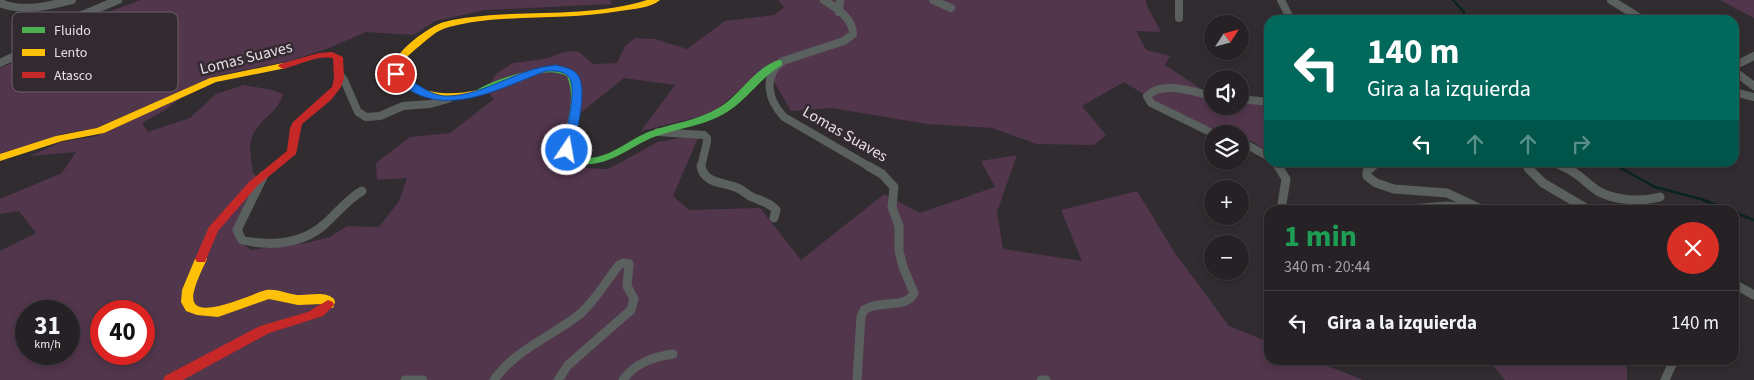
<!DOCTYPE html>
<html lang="es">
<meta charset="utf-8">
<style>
:root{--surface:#252124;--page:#312e31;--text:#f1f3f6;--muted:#a3a3a6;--line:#423e41}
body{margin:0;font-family:"Source Sans 3",sans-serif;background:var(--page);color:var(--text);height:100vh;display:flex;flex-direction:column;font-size:19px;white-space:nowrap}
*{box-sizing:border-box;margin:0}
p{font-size:16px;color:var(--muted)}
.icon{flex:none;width:28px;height:28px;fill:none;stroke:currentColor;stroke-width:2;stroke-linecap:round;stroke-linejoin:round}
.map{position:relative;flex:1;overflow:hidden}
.drawer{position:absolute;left:1264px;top:205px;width:475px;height:160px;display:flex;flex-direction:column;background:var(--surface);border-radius:15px;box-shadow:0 2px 8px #0003,0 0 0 1px var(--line)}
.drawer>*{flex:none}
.banner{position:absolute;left:1264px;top:15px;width:475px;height:152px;border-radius:15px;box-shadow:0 2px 8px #0003,0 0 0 1px var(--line);background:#00695c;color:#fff;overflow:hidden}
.needle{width:32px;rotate:54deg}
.fabs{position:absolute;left:1204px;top:15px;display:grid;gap:10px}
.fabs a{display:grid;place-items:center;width:45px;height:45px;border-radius:50%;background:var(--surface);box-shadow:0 2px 8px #0003,0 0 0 1px var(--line);font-size:25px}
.speed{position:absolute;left:15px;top:300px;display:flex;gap:10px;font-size:25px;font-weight:700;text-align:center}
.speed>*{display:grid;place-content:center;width:65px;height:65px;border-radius:50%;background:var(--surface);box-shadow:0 2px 8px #0003,0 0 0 1px var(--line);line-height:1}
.speed small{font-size:12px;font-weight:400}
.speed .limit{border:8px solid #d22;background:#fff;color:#111}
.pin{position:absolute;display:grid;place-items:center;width:42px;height:42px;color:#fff;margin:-21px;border:2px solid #fff;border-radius:50%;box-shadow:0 1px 5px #0007}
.me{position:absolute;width:55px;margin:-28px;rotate:12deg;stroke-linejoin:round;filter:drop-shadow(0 0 4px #0008)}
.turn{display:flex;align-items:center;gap:18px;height:105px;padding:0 20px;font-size:22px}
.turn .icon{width:65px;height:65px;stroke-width:2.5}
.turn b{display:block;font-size:35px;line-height:42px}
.lanes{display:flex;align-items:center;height:48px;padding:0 20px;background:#0003;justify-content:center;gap:25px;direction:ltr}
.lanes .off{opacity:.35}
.round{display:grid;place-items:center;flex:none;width:52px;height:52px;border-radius:26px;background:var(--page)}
.summary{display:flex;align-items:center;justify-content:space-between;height:85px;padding:0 20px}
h1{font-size:30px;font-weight:700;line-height:38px;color:#1e9e55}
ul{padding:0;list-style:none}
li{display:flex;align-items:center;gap:15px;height:65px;padding:0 20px;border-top:1px solid var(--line)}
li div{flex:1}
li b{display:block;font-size:19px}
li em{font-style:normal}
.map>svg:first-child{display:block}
.green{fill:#52364c;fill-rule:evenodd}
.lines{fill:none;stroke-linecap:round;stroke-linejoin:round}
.stream-far1{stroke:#09241d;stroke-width:2}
.stream{stroke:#09241d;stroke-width:2.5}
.street-far1{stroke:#5a605e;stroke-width:8}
.street{stroke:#5a605e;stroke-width:9}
.fast{fill:#4caf50;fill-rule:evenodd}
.slow{fill:#ffc107;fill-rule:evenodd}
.jam{fill:#c62828;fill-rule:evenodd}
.route{fill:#1a73e8;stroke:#114b97}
.labels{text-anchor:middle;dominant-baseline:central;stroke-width:5;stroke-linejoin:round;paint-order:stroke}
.street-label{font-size:16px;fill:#e5dee3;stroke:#332a31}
.key{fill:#332a31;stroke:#686066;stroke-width:1}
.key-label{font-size:14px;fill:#e5dee3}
</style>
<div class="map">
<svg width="1754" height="380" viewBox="0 0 1754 380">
<rect width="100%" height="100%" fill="#312c30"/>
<path class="green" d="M 141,0 L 610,0 L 612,4 L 485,10 L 435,21 L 414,35 L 366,32 L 329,48 L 290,61 L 224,74 L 199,83 L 97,128 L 62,134 L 0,156 L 0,68 L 15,62 L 70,26 Z
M 778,0 L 1146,0 L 1146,4 L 1161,32 L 1136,31 L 1146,50 L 1170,56 L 1165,65 L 1212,96 L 1212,106 L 1240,106 L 1240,102 L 1269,105 L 1269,153 L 1253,142 L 1240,138 L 1240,134 C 1205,134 1154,100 1124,82 L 1082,106 L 1106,135 L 1094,145 L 1037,144 L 992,128 L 927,124 L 832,108 L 791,111 L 766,68 L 711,114 L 641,131 L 675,85 L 624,78 L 573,119 L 565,159 L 581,168 L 608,169 L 658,142 L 685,137 L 698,138 L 673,196 L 689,210 L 760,208 L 801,260 L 884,194 L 920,213 L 995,187 L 981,161 L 1017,155 L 997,212 L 1003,249 L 1082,261 L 1061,210 L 1137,191 L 1175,253 L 1229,326 L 1269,342 L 1269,360 L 1313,360 L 1363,380 L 0,380 L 0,251 L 36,233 L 19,211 L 0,214 L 0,199 L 62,173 L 76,152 L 30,156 L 61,142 L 97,136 L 184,95 L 164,111 L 142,123 L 148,132 L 190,118 L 216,94 L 244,85 L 272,90 L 283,94 C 278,113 259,119 252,137 C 248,147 252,162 253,173 L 261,180 L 240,229 L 244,245 L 251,250 L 306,243 L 330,237 L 347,226 L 379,227 L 399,201 L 407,178 L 377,180 L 376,163 L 410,137 L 450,133 L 494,99 L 486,90 L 497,73 L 513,63 L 544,59 L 568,51 L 579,52 L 593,64 L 617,63 L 625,46 L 635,38 L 655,39 L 687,49 L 725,21 L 774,15 L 784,7 ZM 26,311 L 69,311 L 69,354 L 26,354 ZM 101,311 L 144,311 L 144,354 L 101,354 Z
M 1720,0 L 1754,0 L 1754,18 Z
M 1488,360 L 1627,360 L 1627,380 L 1505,380 Z"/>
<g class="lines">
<path class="stream-far1" d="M 1453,0 L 1464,12 L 1466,20
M 1610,162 L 1619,167"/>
<path class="stream" d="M 1617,166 L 1655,187 L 1701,199 L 1728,210
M 1734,212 L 1754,220"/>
<path class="street-far1" d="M 1,0 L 2,4 C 26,12 48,6 72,0
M 824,0 C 836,8 853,18 853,34 L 844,41 L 783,61 C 762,76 768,100 784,117 L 870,167
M 933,0 L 951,8
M 1179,0 L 1179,18
M 1281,0 L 1291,20
M 1611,0 L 1643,20
M 839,12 L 840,0
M 0,63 L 23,52 L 63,23 L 118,0
M 1734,66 L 1754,56
M 1734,71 L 1754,86
M 339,74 L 344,80 L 358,112 L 366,117 L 380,116 L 403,106 L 430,104 L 448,99
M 1734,92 L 1754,97
M 1212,96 C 1193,92 1163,80 1147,96 L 1151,103 L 1214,134
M 1240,99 L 1269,102
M 658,132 L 704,135 L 707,138 L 707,142 L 701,167
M 1240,141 L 1269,157
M 1275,162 L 1278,167
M 1371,167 L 1377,162
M 1529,167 C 1540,159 1554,163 1566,167"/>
<path class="street" d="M 701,166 C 704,183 722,182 735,187 C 742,189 746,194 752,197 C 761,201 769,202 776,210 L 774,218
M 1278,166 L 1286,179 L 1281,210
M 1373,166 L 1367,171 L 1367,176 L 1376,183 L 1394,189 L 1447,193 L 1481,209
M 1531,166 L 1528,168 L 1543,183 L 1589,210
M 1562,166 C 1580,173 1584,182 1598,191 C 1615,201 1642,202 1660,197
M 264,175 L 237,230 L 242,240 C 271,247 305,244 327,222 C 339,211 348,199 362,191
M 1398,210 L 1447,206 L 1494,210
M 1734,284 L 1754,295
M 405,380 L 423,380
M 494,380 C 516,349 551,337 580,314 C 596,300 606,281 619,265 L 623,263 L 629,264 L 627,286 L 634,299 L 631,310 L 568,365 L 558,380
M 623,380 C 635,363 653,357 673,354
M 857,380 L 861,317 L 864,310 C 880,299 906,310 914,293 L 903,267 L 899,251 L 899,226 L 892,207 L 894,187 L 882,174 L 868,166
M 1041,380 L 1046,380
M 1665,380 L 1674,360"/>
<path class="fast" d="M 779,60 L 782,61 L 782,65 C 761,77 748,99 727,112 C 705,126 678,128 654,137 C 633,145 615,162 591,164 C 579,165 569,160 562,150 C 565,126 577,100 567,76 C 546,65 517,80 497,89 C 490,92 482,97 475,95 L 473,93 C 486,81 542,65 560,66 C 566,67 570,70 575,72 L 581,85 L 581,93 L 572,150 C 579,157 587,159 597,157 C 615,153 631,139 648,132 C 672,123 698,121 720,107 C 741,94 755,67 779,60 Z"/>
<path class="slow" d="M 647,0 L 660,0 C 651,8 633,9 620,11 C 565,21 502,13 449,27 C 436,30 427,40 417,48 C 408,56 401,60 400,72 C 419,96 450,96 478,90 L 481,91 L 483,93 L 481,95 C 450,103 410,102 390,72 C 393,53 424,30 441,23 C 459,17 491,15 510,14 C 555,12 603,14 647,0 Z
M 283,63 L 286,64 L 286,68 L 216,82 L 104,133 L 62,141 L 0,161 L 0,154 L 56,136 L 97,128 L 210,78 Z
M 201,255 L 205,256 L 207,259 C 203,268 190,293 194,302 C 202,319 254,293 266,290 C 277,288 290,295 300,295 C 311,295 326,291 334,299 L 335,302 L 333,308 L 323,308 L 322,304 L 298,305 L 269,299 L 218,317 L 197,315 L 186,311 L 181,302 L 182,290 L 195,259 L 197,256 Z"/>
<path class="jam" d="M 332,52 L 343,57 L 344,78 L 341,87 L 331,100 L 302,124 L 296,154 L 257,186 L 218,231 L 205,262 L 197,262 L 195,259 L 209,227 L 249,182 L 287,151 L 290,128 L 293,122 L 332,87 L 334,78 L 333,58 C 317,55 299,65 283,69 L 278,66 L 280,64 L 319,53 Z
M 328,300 L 333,302 L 334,305 L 323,316 L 269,333 L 183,380 L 163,380 L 165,376 L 260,326 L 308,312 Z"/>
</g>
<path class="route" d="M 556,65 C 563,67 572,68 577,74 C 589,87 576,133 573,150 L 567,153 L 562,150 C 565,135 579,86 568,76 C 562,70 553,71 546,71 C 495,90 436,125 391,74 L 393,72 C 404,70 425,97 448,96 C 486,95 518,68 556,65 Z"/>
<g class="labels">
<g class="street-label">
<text transform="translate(246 58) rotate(-14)">Lomas Suaves</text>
<text transform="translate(845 134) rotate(30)">Lomas Suaves</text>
</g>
</g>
<rect x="12" y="12" width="166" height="80" rx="8" class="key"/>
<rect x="22" y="27" width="23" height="6" fill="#4caf50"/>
<rect x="22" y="49" width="23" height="7" fill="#ffc107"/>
<rect x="22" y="72" width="23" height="6" fill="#c62828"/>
<g class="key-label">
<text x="54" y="35">Fluido</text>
<text x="54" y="57">Lento</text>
<text x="54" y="80">Atasco</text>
</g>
</svg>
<div class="fabs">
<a><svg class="needle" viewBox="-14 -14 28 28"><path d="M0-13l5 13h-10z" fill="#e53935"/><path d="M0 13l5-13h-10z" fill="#a3a3a6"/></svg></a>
<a><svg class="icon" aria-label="sound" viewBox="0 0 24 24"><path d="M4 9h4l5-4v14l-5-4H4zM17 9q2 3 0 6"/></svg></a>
<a><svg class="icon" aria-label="layers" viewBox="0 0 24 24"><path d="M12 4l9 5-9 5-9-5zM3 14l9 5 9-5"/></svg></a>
<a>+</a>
<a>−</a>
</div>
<div class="speed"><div>31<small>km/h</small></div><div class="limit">40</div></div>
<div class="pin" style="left:396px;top:74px;background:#d93025"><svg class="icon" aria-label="arrive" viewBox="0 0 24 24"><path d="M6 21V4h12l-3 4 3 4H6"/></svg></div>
<svg class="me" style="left:567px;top:150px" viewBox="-20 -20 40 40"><circle r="17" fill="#1a73e8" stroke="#fff" stroke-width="3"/><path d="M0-11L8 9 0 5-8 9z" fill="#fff"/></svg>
<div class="banner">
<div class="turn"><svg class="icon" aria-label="left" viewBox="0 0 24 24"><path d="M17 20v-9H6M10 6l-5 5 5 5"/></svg><div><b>140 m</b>Gira a la izquierda</div></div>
<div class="lanes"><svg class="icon" aria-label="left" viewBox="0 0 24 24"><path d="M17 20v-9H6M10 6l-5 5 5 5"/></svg><svg class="icon off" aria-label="ahead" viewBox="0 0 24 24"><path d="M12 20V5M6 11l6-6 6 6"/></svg><svg class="icon off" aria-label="ahead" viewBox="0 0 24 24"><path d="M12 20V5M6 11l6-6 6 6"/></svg><svg class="icon off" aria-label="right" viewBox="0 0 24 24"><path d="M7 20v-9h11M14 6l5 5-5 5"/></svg></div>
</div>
<section class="drawer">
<div class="summary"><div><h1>1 min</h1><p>340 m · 20:44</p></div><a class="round" style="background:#d93025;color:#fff"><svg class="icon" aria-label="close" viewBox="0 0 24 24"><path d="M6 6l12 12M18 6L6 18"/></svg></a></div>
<ul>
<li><svg class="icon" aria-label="left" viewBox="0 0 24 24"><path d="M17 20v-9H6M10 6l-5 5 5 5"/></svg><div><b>Gira a la izquierda</b></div><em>140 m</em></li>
</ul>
</section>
</div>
